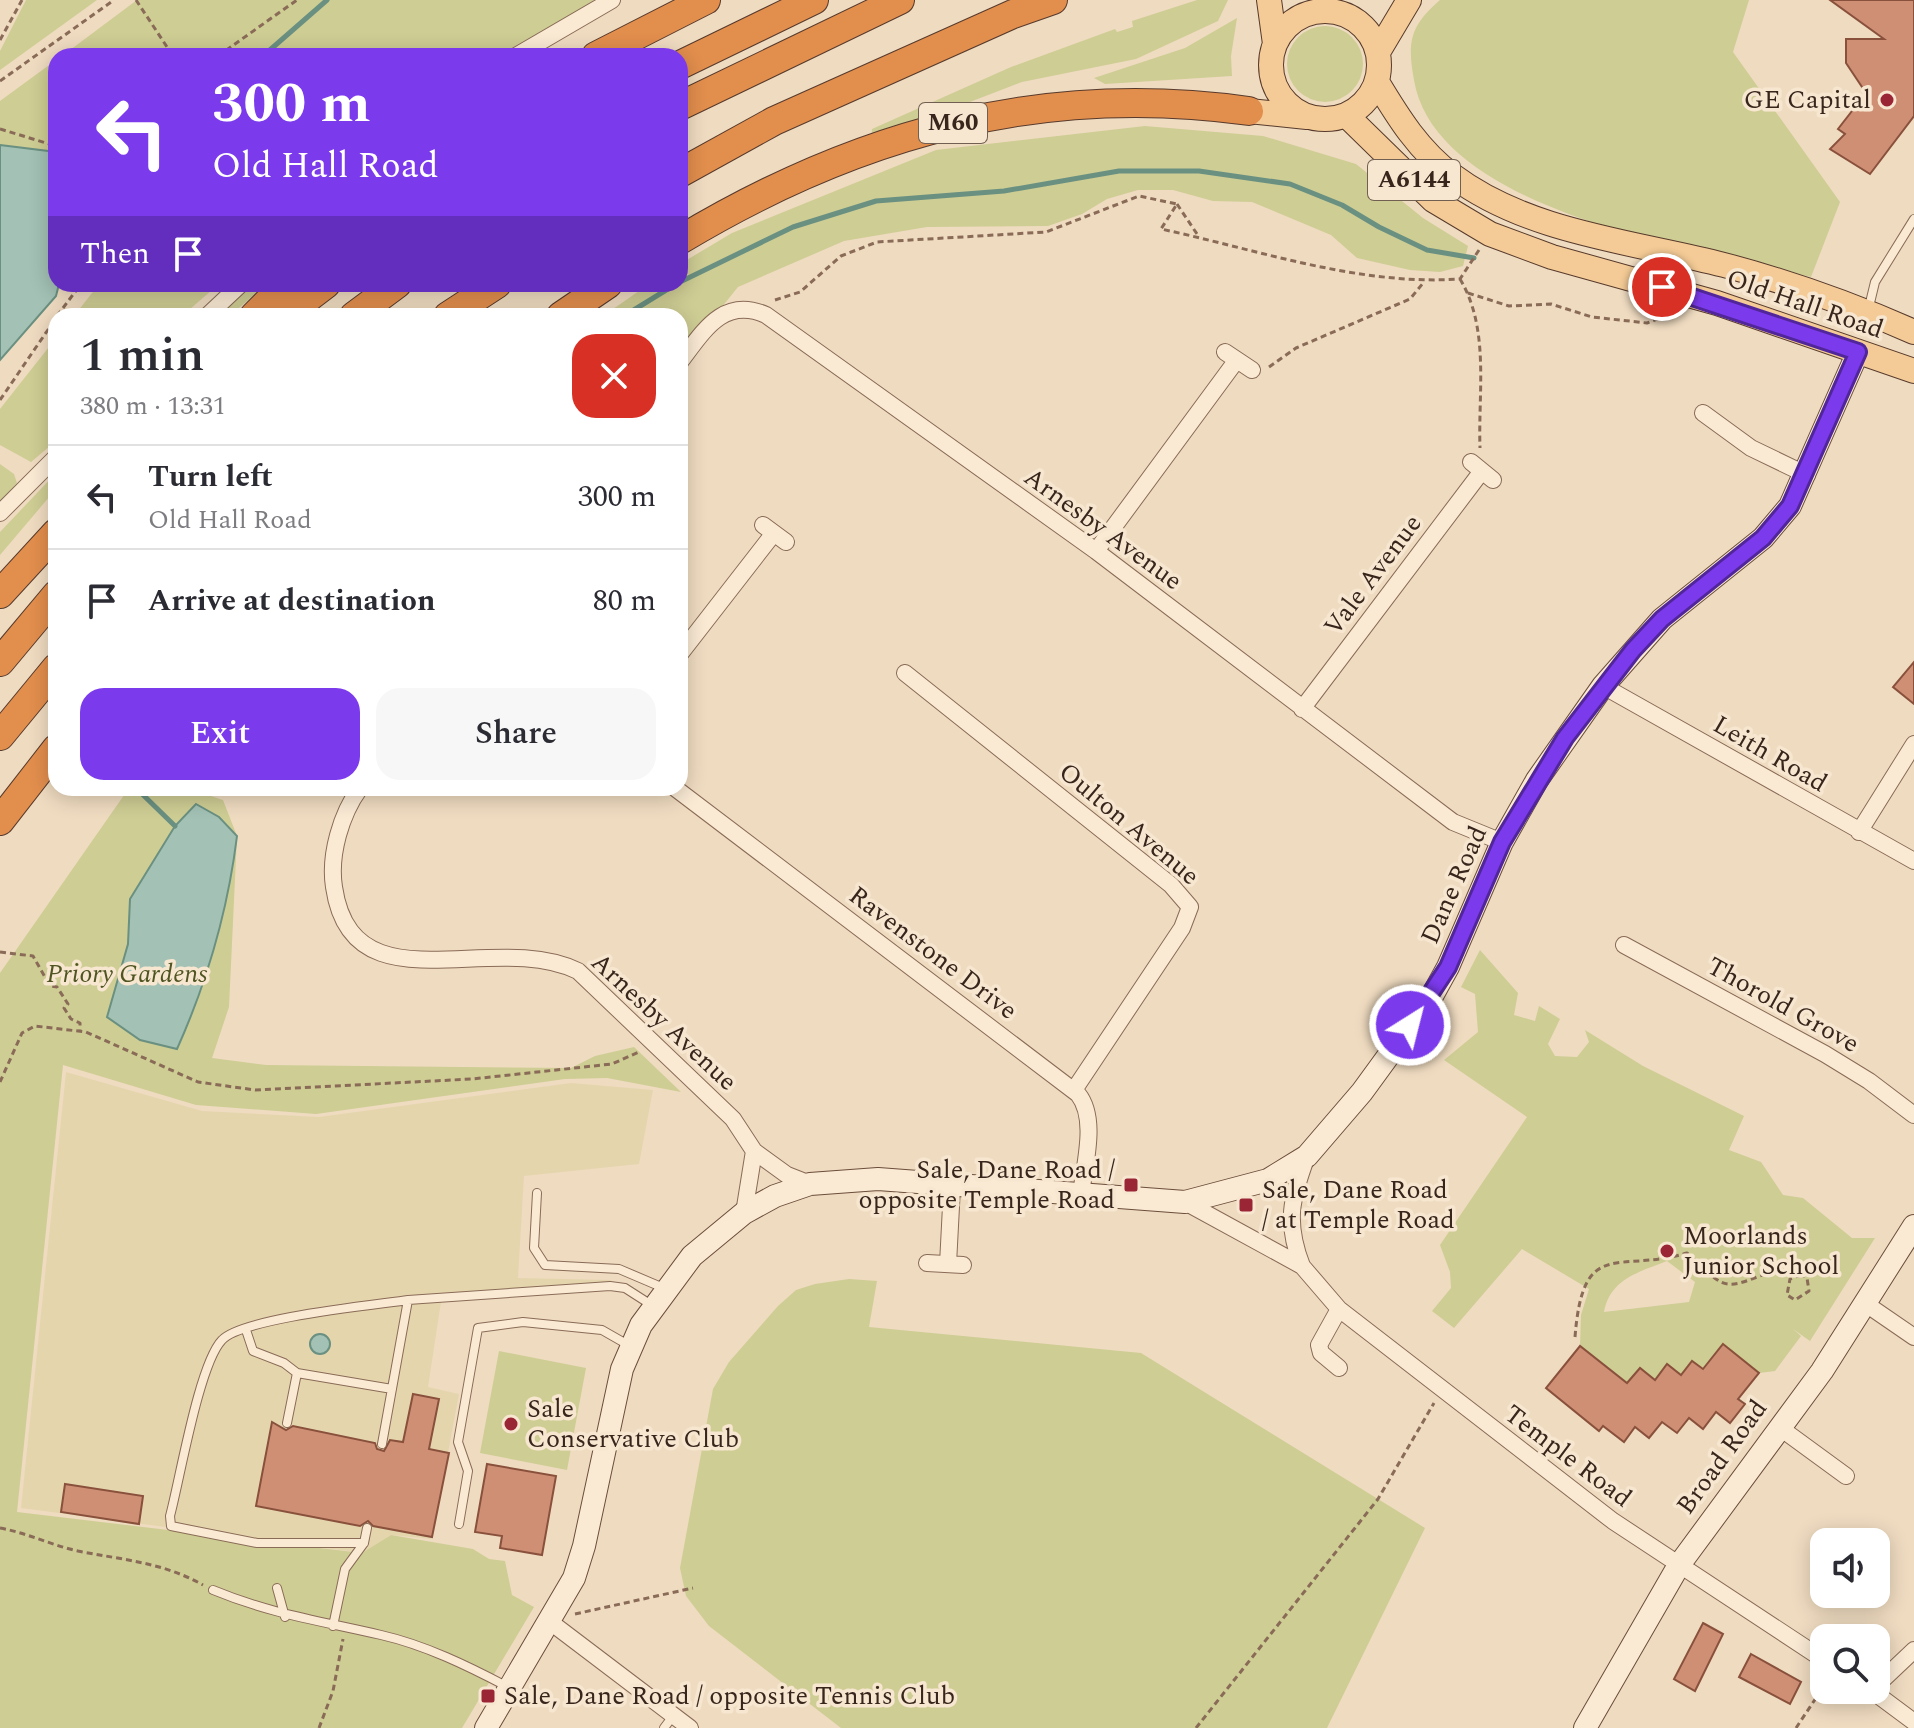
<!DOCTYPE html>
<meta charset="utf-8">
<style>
:root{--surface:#fff;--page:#f7f7f7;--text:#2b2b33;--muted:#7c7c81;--line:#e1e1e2;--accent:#7c3aed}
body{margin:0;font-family:Spectral,serif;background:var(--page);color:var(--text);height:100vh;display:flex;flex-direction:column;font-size:30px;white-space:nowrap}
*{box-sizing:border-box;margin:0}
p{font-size:26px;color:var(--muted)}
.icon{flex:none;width:44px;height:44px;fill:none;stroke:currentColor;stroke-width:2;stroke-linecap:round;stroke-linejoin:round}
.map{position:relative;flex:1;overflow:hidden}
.details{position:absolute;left:48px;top:308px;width:640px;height:488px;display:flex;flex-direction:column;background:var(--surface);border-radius:24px;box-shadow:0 4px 20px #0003}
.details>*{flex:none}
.hud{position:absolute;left:48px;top:48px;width:640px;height:244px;border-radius:24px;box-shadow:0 4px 20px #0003;background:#7c3aed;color:#fff;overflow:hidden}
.controls{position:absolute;left:1810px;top:1528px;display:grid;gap:16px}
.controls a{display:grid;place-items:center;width:80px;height:80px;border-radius:16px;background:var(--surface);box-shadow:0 4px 20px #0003;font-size:40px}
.pin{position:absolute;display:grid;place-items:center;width:68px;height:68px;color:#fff;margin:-34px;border:4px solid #fff;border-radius:50%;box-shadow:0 2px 8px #0007}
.me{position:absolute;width:88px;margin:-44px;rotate:36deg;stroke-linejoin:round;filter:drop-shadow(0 0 6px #0008)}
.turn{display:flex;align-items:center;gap:28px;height:168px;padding:0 32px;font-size:36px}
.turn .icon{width:104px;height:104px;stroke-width:2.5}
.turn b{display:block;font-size:56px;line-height:68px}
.then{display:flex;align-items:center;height:76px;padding:0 32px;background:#0003;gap:16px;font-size:30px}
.round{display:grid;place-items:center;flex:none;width:84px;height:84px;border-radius:24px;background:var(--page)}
.headline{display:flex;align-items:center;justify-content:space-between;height:136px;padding:0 32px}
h1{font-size:48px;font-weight:600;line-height:60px}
.primary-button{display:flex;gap:16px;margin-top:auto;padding:16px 32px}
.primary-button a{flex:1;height:92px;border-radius:24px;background:var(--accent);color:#fff;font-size:32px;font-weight:600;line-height:92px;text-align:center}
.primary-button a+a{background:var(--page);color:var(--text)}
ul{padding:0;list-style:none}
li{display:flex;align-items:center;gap:24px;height:104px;padding:0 32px;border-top:2px solid var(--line)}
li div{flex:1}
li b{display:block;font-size:30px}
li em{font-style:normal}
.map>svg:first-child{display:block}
.farmland{fill:#e5d5ad}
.green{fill:#cecd94;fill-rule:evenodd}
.water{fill:#a3c1b5;stroke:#6a9081;stroke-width:2}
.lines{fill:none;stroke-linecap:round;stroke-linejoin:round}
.stream{stroke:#6a9081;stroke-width:5}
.building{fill:#cf8f75;stroke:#89513c;stroke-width:2}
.lane-casing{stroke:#896b57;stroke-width:10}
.street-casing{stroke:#896b57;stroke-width:18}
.secondary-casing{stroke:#6b4d3b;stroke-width:24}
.primary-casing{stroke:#573a2c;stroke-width:26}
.highway-casing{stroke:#573a2c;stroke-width:30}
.path{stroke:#896b57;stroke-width:3;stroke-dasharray:6 4;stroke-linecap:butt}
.lane{stroke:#faead4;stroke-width:8}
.street{stroke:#faead4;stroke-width:16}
.secondary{stroke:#faead4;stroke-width:22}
.primary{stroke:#f4cb96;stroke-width:24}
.highway{stroke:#e28e4d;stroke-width:28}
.route-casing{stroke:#51269a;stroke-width:20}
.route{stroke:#7c3aed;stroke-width:14}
.poi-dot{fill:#9a2535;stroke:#f7e6d0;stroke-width:3}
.labels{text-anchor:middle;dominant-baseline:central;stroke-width:7;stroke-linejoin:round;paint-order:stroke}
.shield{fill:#f7e6d0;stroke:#716052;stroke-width:2}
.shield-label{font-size:24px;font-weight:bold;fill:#38261c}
.poi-label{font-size:26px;fill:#38261c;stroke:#f7e6d0;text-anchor:start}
.street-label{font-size:26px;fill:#38261c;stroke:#f7e6d0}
.park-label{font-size:26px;font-style:italic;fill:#4f5522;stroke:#f7e6d0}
</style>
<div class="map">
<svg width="1914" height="1728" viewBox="0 0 1914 1728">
<rect width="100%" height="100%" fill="#efdbc0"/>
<path class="farmland" d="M 66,1072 L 202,1111 L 319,1117 L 571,1083 L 653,1090 L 639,1164 L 524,1176 L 518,1278 L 611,1280 L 610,1286 L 441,1302 L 428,1387 L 459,1394 L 432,1539 L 391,1535 L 363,1553 L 21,1508 Z"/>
<path class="green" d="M 26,0 L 97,0 L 0,70 L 0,51 Z
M 137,0 L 594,0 L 506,56 L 62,56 Z
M 1197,0 L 1228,0 L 1218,21 L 1136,59 L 1022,82 L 871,140 L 872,129 L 1011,67 L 1115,29 L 1117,32 L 1133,27 L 1132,21 Z
M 1440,0 L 1749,0 L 1733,52 L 1840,202 L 1811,277 C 1703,251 1436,212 1414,80 C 1407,42 1410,26 1440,0 Z
M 1237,18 L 1231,56 L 1232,76 L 1105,84 L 1094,78 L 1185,48 Z
M1287 64a38 38 0 1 1 76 0a38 38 0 1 1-76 0Z
M 56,60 L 56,152 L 0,145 L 0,101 Z
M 1145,126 L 1263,136 L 1356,164 L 1423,218 L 1468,246 L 1463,266 L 1440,272 L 1410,270 L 1357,258 L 1331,235 L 1252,202 L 1213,201 L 1173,190 L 1138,190 L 1107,199 L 1082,214 L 1048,226 L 927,227 L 844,241 L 738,287 L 680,359 L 680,316 L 603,316 L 649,284 L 680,284 L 680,264 L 732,233 L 936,150 Z
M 99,284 L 219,284 L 182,316 L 74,316 Z
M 250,284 L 257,292 L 230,316 L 216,316 Z
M 56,338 L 56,441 L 31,462 L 0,445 L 0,409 Z
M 0,464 L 14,474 L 17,483 L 0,502 Z
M 56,473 L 56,489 L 0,555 L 0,532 Z
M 129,788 L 187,788 L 223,800 L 237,836 L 229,1007 L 212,1058 L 266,1065 L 571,1068 L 595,1056 L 634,1047 L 681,1092 L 607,1078 L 565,1079 L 316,1114 L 196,1105 L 63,1065 L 17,1512 L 362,1553 L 391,1535 L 473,1549 L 489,1559 L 505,1561 L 512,1595 L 534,1607 L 462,1728 L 0,1728 L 0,973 Z
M 1480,950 L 1518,993 L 1514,1015 L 1535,1021 L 1539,1006 L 1560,1019 L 1548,1044 L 1555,1056 L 1577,1057 L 1589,1042 L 1585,1030 L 1643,1066 L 1744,1116 L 1729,1150 L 1761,1162 L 1783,1195 L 1803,1198 L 1852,1238 L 1875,1238 L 1810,1341 L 1793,1329 L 1801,1336 L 1775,1371 L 1759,1373 L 1723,1344 L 1703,1369 L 1692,1361 L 1681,1375 L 1667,1365 L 1655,1380 L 1640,1368 L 1627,1383 L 1580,1346 L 1581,1315 L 1589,1289 L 1522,1249 L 1454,1328 L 1432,1311 L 1451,1288 L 1450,1272 L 1440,1245 L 1527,1117 L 1444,1060 L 1478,1032 L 1475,994 L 1461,987 ZM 1667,1261 L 1695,1282 L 1689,1302 L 1604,1312 C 1610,1279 1639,1272 1667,1261 Z
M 849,1279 L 877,1281 L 869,1327 L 1141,1353 L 1425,1528 L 1327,1728 L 841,1728 L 709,1626 L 686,1596 L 680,1568 L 713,1389 L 729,1362 L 778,1306 L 796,1290 L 815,1284 Z
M 499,1351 L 586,1368 L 567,1470 L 480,1453 Z"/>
<path class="water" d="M 0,145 L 56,152 L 56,284 L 59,284 L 56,296 L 0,360 Z
M 196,804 L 219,817 L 237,836 C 228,909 207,982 177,1049 L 140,1040 L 107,1017 L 128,944 L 130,899 L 175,826 Z
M310 1344a10 10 0 1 1 20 0a10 10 0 1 1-20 0Z"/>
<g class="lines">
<path class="stream" d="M 263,56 L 327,0
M 680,282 L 793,227 L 876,201 L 1004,191 L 1119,171 L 1199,171 L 1290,184 L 1342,205 L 1379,227 L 1427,250 L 1474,258
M 624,316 L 676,284
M 136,788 L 175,826"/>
</g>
<path class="building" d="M 1830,0 L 1914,0 L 1914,116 L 1870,174 L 1830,149 L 1845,134 L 1838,129 L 1866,93 L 1846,63 L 1846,39 L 1884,39 Z
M 1914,662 L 1914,704 L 1893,687 Z
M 1723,1344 L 1759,1373 L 1738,1399 L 1745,1404 L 1730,1423 L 1716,1412 L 1703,1429 L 1689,1418 L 1677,1433 L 1662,1422 L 1649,1438 L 1635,1427 L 1624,1442 L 1603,1426 L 1599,1431 L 1546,1388 L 1580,1346 L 1627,1383 L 1640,1368 L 1655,1380 L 1667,1364 L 1681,1375 L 1692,1361 L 1703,1369 Z
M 413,1394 L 439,1399 L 429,1449 L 449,1453 L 432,1537 L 373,1526 L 368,1521 L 360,1526 L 256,1506 L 272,1422 L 286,1430 L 293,1426 L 375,1443 L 377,1449 L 384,1451 L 390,1440 L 403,1442 Z
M 487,1464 L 556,1476 L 542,1555 L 500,1548 L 502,1536 L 475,1532 Z
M 65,1484 L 143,1496 L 139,1524 L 61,1512 Z
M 1703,1623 L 1723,1634 L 1695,1691 L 1674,1679 Z
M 1751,1654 L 1801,1682 L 1790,1704 L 1739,1677 Z"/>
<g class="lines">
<defs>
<path id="lane" d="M 1868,311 L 1875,282 L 1914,219
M 537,1193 L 534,1248 L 545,1265 L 619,1269 L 666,1289
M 246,1330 L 253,1351 L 284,1363 L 297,1373 L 392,1389
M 287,1423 L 297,1373
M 382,1444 L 408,1300 L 610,1286 L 625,1288 L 653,1306
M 459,1524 L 468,1471 L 458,1442 L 478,1328 L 523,1322 L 602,1330 L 630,1346
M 364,1543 L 257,1543 L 171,1526 L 170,1516 C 180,1479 199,1364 222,1340 C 242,1318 374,1305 408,1300
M 277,1588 L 285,1617
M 213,1590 C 271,1614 321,1621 381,1635 C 425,1645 468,1666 508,1687
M 333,1626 L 345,1569 L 364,1543 L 367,1528
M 664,1728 L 673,1716"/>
<path id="street" d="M 516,56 L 612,0
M 207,316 L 241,284
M 1225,352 L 1252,370
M 680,362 C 703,332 723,296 766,315 L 1096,551 L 1453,822 L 1502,842
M 1703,413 L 1751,448 L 1807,475
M 1471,462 L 1493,480
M 0,513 L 56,457
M 763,525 L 786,542
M 1096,551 L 1236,361
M 680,654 L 774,533
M 905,673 L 1171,885 L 1190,907 L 1182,928 L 1074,1090
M 1603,686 L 1914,861
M 1302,709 L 1482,471
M 360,788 C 341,814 329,855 334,887 C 352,1011 492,929 578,971 L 733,1119 L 754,1151 L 787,1175 L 810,1184
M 675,788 L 1078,1094 C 1098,1119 1084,1165 1081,1195
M 1859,832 L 1914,744
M 1624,945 L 1825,1054 L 1869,1081 L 1914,1115
M 1185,1202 L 1302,1266 L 1339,1309 L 1613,1521 L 1824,1660
M 744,1213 L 754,1151
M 927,1263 L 963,1265
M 948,1264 L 952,1187
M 1302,1266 C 1285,1222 1291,1199 1307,1156
M 1866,1304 L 1914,1337
M 1339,1309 L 1319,1345 L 1321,1353 L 1339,1368
M 1779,1427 L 1846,1476
M 549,1621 L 690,1728
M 1876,1686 L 1914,1650
M 1871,1690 L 1914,1722"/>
<path id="secondary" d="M 486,1728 L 574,1578 L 584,1546 L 622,1369 L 641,1325 L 692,1256 L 744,1213 L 775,1196 L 810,1184 L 878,1179 L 1185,1202 L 1268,1180 L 1307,1156 L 1362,1092 L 1432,996 L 1448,967 L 1502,842 L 1537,780 L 1603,686 L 1662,619 L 1763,538 L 1790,506 L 1858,352
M 1585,1728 L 1679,1565 L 1822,1371 L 1914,1226"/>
<path id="primary" d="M 1269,0 L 1275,44
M1271 65a54 54 0 1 1 108 0a54 54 0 1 1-108 0Z
M 1378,52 L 1409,0
M 1377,82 C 1398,117 1419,151 1453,176 C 1529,233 1635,242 1724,265 C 1788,282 1853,305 1914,332
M 1249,111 L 1307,117
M 1346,115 L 1433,200 L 1490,234 L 1552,257 L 1717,303 L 1914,371"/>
<path id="highway" d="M 596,56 L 706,0
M 680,65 L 814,0
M 680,106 L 900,0
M 680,173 L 774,121 L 1013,14 L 1053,0
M 680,240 C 858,133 1041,82 1249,111
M 254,316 L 286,284
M 284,316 L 326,284
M 354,316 L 397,284
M 448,316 L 497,284
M 561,316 L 608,284
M 0,594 L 56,533
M 0,662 L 56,595
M 0,736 L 56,668
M 0,821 L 56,749"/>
</defs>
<use href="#lane" class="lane-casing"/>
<use href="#street" class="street-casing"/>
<use href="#secondary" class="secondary-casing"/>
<use href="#primary" class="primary-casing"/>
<use href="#highway" class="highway-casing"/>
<path class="path" d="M 136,0 L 173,56
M 0,40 L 22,0
M 218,56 L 297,0
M 0,81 L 114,0
M 0,129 L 56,146
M 1177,204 L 1199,237
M 1460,279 C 1490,329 1478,392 1480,448
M 1468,293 L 1509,306 L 1551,304 L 1592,317 L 1647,323 L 1673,313
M 775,300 L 800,292 L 841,256 L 877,242 L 1046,232 L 1139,196 L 1177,204 L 1161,229 C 1259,250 1359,286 1460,279 L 1479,250
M 57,316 L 81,284
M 1269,367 L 1296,348 L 1410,299 L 1424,282
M 0,400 L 56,318
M 0,952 L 33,956 L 50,986 L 57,987 L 68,1004 L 64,1008 L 71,1019 L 80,1023 L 80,1031
M 0,1082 L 22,1033 L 35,1026 L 86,1032 L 198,1082 L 255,1090 L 472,1079 L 612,1064 L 639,1052
M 1575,1337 C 1583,1236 1617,1274 1687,1253 C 1697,1261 1709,1276 1721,1282 C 1745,1293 1770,1257 1807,1278 L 1809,1291 L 1795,1300 L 1787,1295 L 1790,1279 L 1801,1275
M 0,1528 C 27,1533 51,1545 78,1551 C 123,1560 162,1562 203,1585
M 575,1614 L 693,1588
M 319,1728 L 333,1691 L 343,1639
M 1196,1728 L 1378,1499 L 1434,1403
M 1796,1728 L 1824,1686"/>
<use href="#lane" class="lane"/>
<use href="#street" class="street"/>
<use href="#secondary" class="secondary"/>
<use href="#primary" class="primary"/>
<use href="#highway" class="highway"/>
</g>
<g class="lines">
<defs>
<path id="route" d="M 1410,1025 L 1448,967 L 1502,842 L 1565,738 L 1633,650 L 1662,619 L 1763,538 L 1790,506 L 1858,352 L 1662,287"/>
</defs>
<use href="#route" class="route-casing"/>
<use href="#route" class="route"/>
</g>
<g class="poi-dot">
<circle cx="1887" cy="100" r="8"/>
<rect x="1123" y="1177" width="16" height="16" rx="4"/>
<rect x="1238" y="1197" width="16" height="16" rx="4"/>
<circle cx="1667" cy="1251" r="8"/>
<circle cx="511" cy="1424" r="8"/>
<rect x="480" y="1688" width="16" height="16" rx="4"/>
</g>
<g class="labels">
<g class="shield">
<rect x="919" y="103" width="68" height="40" rx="6"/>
<rect x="1368" y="160" width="92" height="40" rx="6"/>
</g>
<g class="shield-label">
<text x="953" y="123">M60</text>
<text x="1414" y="180">A6144</text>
</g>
<g class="poi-label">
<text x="1871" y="100" text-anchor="end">GE Capital</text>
<text x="1115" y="1170" text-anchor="end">Sale, Dane Road /<tspan x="1115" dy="30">opposite Temple Road</tspan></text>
<text x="1262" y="1190">Sale, Dane Road<tspan x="1262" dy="30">/ at Temple Road</tspan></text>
<text x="1683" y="1236">Moorlands<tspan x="1683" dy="30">Junior School</tspan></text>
<text x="527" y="1409">Sale<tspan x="527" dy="30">Conservative Club</tspan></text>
<text x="504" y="1696">Sale, Dane Road / opposite Tennis Club</text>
</g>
<g class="street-label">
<text transform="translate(1805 304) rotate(19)">Old Hall Road</text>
<text transform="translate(1103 529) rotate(36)">Arnesby Avenue</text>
<text transform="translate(1373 575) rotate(-53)">Vale Avenue</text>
<text transform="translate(1770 754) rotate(30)">Leith Road</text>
<text transform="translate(1129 824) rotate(40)">Oulton Avenue</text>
<text transform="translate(1454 885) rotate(-66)">Dane Road</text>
<text transform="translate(933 953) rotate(37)">Ravenstone Drive</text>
<text transform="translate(1783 1005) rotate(29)">Thorold Grove</text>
<text transform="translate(664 1022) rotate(43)">Arnesby Avenue</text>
<text transform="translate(1568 1456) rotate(37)">Temple Road</text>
<text transform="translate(1722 1457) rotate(-54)">Broad Road</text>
</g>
<g class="park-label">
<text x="127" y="974">Priory Gardens</text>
</g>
</g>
</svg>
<div class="controls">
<a><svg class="icon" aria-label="sound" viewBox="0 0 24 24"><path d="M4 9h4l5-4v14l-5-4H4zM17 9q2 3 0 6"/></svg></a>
<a><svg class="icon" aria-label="search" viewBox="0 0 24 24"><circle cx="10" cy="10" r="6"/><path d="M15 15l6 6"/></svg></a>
</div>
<div class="pin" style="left:1662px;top:287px;background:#d93025"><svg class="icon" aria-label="arrive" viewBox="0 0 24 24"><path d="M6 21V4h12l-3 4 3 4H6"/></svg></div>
<svg class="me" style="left:1410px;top:1025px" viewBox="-20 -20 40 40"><circle r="17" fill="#7c3aed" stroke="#fff" stroke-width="3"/><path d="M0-11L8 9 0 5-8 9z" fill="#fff"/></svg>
<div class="hud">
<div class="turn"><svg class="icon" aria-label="left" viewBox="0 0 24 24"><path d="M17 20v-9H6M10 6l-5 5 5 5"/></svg><div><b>300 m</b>Old Hall Road</div></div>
<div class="then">Then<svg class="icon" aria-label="arrive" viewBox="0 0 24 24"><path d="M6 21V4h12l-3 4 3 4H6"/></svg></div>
</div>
<section class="details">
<div class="headline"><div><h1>1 min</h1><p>380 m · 13:31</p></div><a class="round" style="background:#d93025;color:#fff"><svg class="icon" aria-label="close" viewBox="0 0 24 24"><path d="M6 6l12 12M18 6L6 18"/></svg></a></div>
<ul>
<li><svg class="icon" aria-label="left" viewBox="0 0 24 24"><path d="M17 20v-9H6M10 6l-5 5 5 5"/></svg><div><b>Turn left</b><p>Old Hall Road</p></div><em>300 m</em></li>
<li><svg class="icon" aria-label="arrive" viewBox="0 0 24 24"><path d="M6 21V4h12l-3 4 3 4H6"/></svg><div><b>Arrive at destination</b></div><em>80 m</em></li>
</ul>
<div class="primary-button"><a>Exit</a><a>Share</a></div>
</section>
</div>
